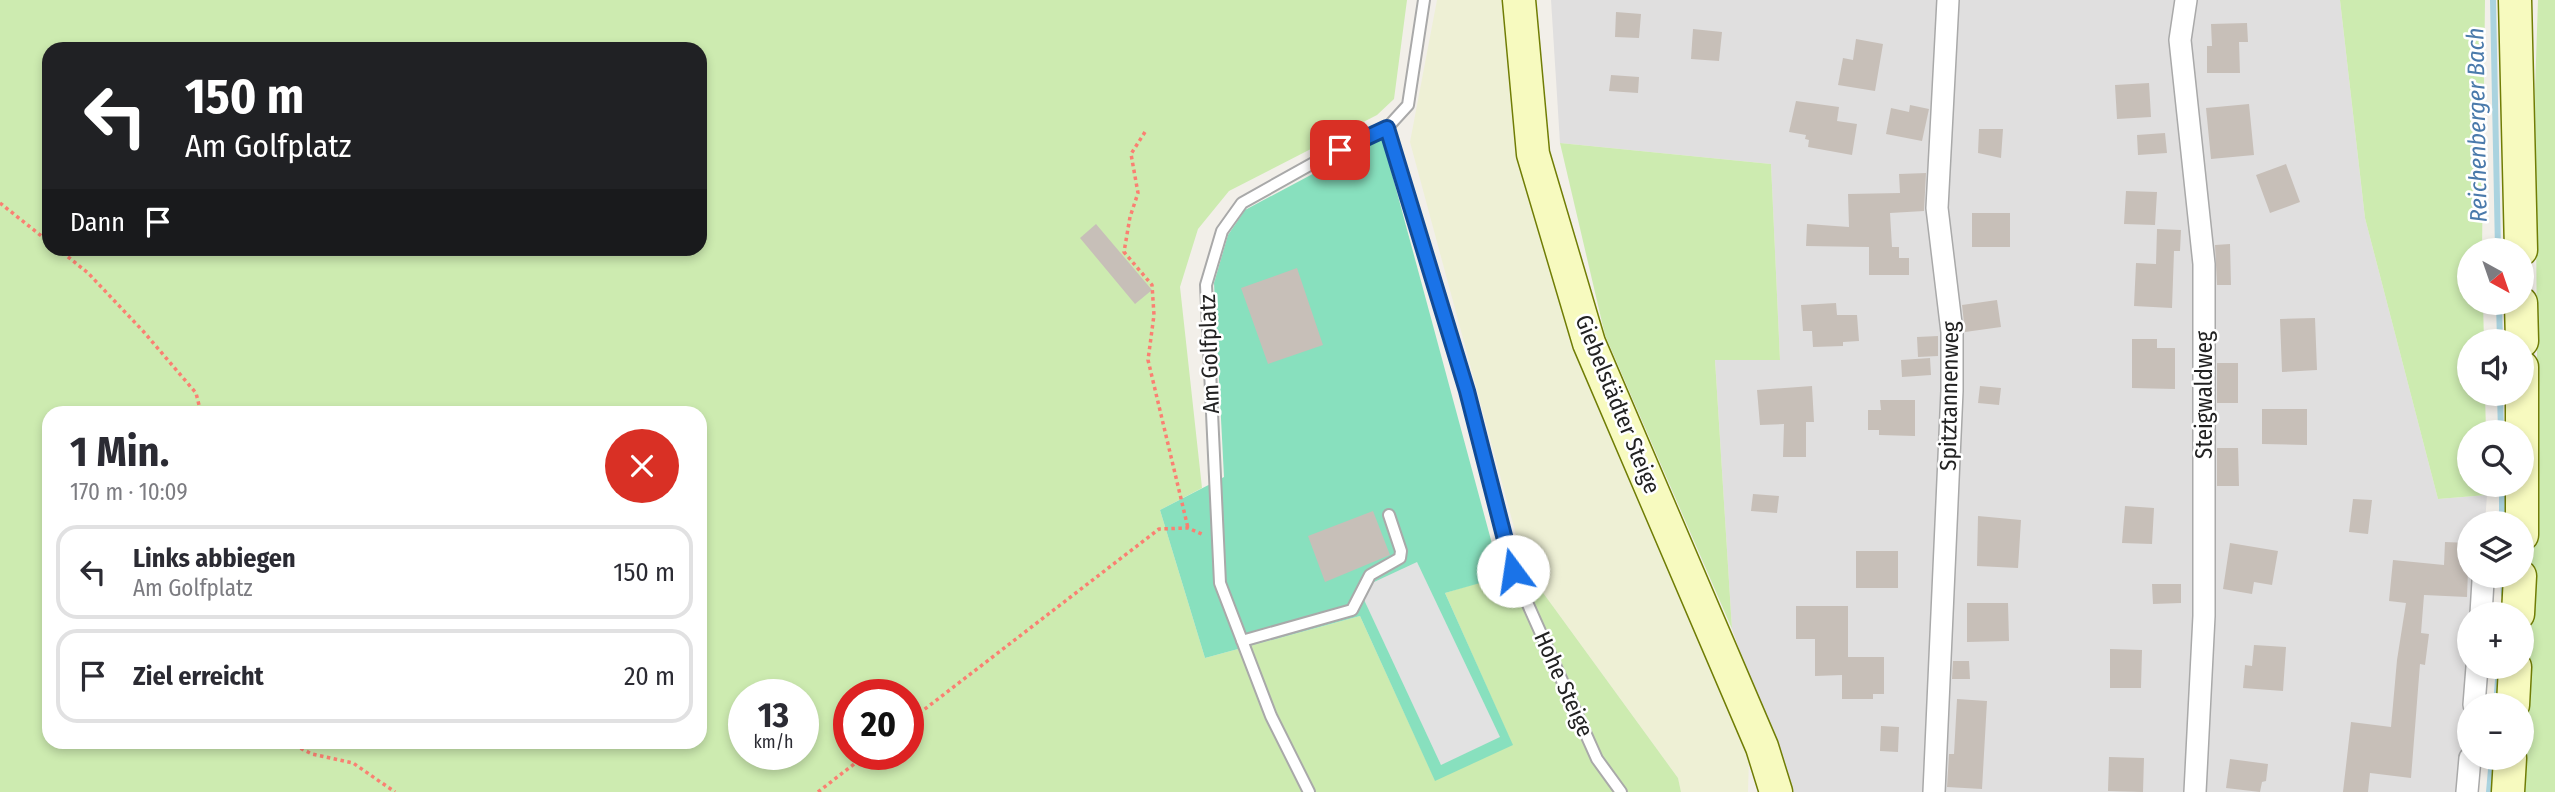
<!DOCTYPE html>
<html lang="de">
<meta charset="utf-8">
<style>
:root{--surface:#fff;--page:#f7f7f7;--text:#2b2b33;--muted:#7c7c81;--line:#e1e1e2}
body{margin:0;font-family:"Fira Sans Condensed",sans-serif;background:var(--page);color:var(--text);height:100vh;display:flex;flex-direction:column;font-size:26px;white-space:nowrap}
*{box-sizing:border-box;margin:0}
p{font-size:23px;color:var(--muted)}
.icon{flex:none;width:38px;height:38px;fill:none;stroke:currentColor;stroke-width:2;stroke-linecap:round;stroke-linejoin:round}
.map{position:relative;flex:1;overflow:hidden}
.sheet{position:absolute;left:42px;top:406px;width:665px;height:343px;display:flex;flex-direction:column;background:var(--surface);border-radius:21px;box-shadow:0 4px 10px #0003}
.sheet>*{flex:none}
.hud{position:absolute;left:42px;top:42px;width:665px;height:214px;border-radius:21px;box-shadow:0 4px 10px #0003;background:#202124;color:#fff;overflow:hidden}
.needle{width:46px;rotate:140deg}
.buttons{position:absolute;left:2457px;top:238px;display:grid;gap:14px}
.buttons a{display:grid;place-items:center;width:77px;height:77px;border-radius:50%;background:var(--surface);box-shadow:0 4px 10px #0003;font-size:35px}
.speed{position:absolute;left:728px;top:679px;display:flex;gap:14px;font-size:35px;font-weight:700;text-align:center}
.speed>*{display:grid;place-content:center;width:91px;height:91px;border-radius:50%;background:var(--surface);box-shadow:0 4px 10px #0003;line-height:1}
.speed small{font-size:18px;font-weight:400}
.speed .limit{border:10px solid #d22;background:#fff;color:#111}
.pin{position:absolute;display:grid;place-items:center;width:60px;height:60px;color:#fff;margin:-30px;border-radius:14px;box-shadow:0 4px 10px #0006}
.me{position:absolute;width:77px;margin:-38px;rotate:346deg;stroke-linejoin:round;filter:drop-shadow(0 0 5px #0008)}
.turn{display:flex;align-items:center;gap:24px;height:147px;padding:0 28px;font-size:32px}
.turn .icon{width:91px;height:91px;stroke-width:2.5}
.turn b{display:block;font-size:49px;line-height:60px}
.then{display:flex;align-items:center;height:66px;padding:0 28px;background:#0003;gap:14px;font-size:26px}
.round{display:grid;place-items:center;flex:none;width:74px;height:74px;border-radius:37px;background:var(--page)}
.head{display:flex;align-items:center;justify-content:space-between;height:119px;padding:0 28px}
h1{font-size:42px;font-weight:700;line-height:52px}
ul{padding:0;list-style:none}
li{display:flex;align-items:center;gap:21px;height:94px;margin:0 14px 10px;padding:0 14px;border:4px solid var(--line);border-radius:21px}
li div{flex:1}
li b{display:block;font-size:26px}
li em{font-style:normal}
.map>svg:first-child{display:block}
.residential{fill:#e0dfdf}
.farmland{fill:#eef0d5}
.grass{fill:#cdebb0;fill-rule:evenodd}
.pitch{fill:#88e0be}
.parking{fill:#e2e2e2}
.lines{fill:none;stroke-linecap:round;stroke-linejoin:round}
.stream{stroke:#aad3df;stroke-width:6}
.building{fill:#c7bfb8}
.lane-casing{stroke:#a9a9a9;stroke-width:14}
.street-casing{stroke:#a9a9a9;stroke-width:24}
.secondary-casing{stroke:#707d05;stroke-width:35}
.path{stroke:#fa8072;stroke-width:3.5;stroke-dasharray:3.5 3.5;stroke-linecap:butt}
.lane{stroke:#fff;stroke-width:10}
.street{stroke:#fff;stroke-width:21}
.secondary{stroke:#f7fabf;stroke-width:32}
.route-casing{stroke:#114b97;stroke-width:18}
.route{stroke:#1a73e8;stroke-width:12}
.labels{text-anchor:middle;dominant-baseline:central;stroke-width:5;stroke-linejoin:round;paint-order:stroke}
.street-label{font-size:23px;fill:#222;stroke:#fff}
.water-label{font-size:24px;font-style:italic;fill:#4a7aab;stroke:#fff}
</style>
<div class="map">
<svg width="2555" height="792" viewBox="0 0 2555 792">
<rect width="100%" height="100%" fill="#f2efe9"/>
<path class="residential" d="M 1551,0 L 2340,0 L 2365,218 L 2438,499 L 2487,495 L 2485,523 L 2469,523 L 2469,576 L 2480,576 L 2476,614 L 2469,614 L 2471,667 L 2459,792 L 1789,792 L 1732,629 L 1715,360 L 1780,360 L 1771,164 L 1560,143 Z"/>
<path class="farmland" d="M 1437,0 L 1505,0 L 1517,145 L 1749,758 L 1748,792 L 1681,792 L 1678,778 L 1525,568 L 1410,142 Z"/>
<path class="grass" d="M 0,0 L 1407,0 L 1394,99 L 1377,115 L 1229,191 L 1198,229 L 1180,287 L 1202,488 L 1160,510 L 1205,658 L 1360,616 L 1435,780 L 1512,744 L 1445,593 L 1525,568 L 1678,778 L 1681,792 L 0,792 ZM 49,49 L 700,49 L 700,248 L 49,248 ZM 49,413 L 700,413 L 700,742 L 49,742 ZM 744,695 L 803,695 L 803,754 L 744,754 ZM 849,695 L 908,695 L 908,754 L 849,754 Z
M 2340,0 L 2485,0 L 2482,250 L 2469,250 L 2469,303 L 2483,303 L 2484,341 L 2469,341 L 2469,394 L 2485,394 L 2486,432 L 2469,432 L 2469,485 L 2487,485 L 2487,495 L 2438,499 L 2365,218 Z
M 2538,0 L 2555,0 L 2555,792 L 2507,792 L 2522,758 L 2522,642 L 2538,484 L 2535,90 Z
M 1560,143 L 1771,164 L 1780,360 L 1715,360 L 1732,629 L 1605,335 Z"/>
<path class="pitch" d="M 1382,137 L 1501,577 L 1445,593 L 1513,745 L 1435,781 L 1360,616 L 1205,658 L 1160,510 L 1224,477 L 1214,283 L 1228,235 L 1245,210 Z"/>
<path class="parking" d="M 1417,562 L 1500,737 L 1441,765 L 1359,589 Z"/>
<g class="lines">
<path class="stream" d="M 2493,0 L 2498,250
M 2499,303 L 2500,341
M 2500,394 L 2501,432
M 2502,485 L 2502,523
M 2503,576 L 2504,595
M 2496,705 L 2499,667
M 2489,792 L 2492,758"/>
</g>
<path class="building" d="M 1616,12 L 1641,14 L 1639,38 L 1615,37 Z
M 2247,23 L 2248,42 L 2239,42 L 2240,73 L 2207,73 L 2207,46 L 2212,46 L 2211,24 Z
M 1693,29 L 1722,32 L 1719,61 L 1691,59 Z
M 1856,39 L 1883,44 L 1875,91 L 1838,85 L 1843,58 L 1853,60 Z
M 1611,75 L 1639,77 L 1638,93 L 1609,91 Z
M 2149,83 L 2151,117 L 2117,119 L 2115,85 Z
M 1796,101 L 1839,107 L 1837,121 L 1857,124 L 1852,155 L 1808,147 L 1809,140 L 1805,139 L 1806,135 L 1789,132 Z
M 2249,104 L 2254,155 L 2211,159 L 2206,108 Z
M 1910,105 L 1929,109 L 1922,141 L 1886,134 L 1891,108 L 1909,112 Z
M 1979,129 L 2003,129 L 2001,158 L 1978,153 Z
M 2165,133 L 2167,153 L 2138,155 L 2137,135 Z
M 2286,164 L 2300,202 L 2270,213 L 2256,175 Z
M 1926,173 L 1924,211 L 1890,213 L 1892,247 L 1899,247 L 1899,258 L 1909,258 L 1909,275 L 1869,275 L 1869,247 L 1806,246 L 1807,224 L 1849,227 L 1848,194 L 1900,193 L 1899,174 Z
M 2126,191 L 2157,192 L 2155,225 L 2124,224 Z
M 1972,213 L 2010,213 L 2010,247 L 1972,247 Z
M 1096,224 L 1152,290 L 1135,304 L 1080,238 Z
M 2157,229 L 2181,230 L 2180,251 L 2174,251 L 2172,308 L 2134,306 L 2136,263 L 2156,264 Z
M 2230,244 L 2231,285 L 2217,285 L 2215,245 Z
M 1297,268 L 1323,345 L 1268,364 L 1241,288 Z
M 1997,300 L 2001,327 L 1965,332 L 1962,305 Z
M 1836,303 L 1837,315 L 1857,315 L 1859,341 L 1843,342 L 1843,346 L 1813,347 L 1812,331 L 1803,331 L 1801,305 Z
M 2315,318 L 2317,370 L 2282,372 L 2280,319 Z
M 1938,336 L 1938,356 L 1918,357 L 1917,337 Z
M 2132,339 L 2157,339 L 2157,348 L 2175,348 L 2175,389 L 2132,388 Z
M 1930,358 L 1931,375 L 1902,377 L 1901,360 Z
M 2217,363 L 2238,363 L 2238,403 L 2217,403 Z
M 1812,386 L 1814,422 L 1806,422 L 1806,457 L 1783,457 L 1784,424 L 1760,425 L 1757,390 Z
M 1980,386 L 2001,388 L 1999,405 L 1978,403 Z
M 1880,400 L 1915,400 L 1915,436 L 1879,435 L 1879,430 L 1868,430 L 1868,410 L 1881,410 Z
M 2262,409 L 2307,409 L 2307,445 L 2262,444 Z
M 2217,448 L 2238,448 L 2239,486 L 2217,486 Z
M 1753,494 L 1779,496 L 1777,513 L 1751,511 Z
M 2353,499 L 2372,500 L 2368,534 L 2349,532 Z
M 2125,506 L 2154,508 L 2152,544 L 2122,543 Z
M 1373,511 L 1390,555 L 1325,582 L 1308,536 Z
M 1978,516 L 2021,520 L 2018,568 L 1977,566 Z
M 2445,542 L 2469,543 L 2467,597 L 2424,595 L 2421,633 L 2429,634 L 2425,665 L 2420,664 L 2411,778 L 2370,773 L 2368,792 L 2343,792 L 2351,722 L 2391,727 L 2397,660 L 2406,603 L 2389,601 L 2393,560 L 2444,565 Z
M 2230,543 L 2278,551 L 2272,585 L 2254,582 L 2252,594 L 2223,589 Z
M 1856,551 L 1898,551 L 1898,588 L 1856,588 Z
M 2152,584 L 2181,584 L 2181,603 L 2153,604 Z
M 1967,603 L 2008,603 L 2009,641 L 1967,642 Z
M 1796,606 L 1848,606 L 1848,657 L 1884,657 L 1884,694 L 1873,694 L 1873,699 L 1842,699 L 1842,675 L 1815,676 L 1815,639 L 1796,639 Z
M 2254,645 L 2286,647 L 2283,691 L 2243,688 L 2245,665 L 2252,666 Z
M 2110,649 L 2142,650 L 2141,688 L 2110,688 Z
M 1953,661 L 1969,661 L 1970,679 L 1952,679 Z
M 1957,699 L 1987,701 L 1982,789 L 1947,787 L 1949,754 L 1954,754 Z
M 1881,726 L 1899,727 L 1898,752 L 1880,751 Z
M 2109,757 L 2144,758 L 2143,792 L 2108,791 Z
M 2230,759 L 2268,764 L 2266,781 L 2262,782 L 2260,792 L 2226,788 Z"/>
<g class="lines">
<defs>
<path id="lane" d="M 1387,128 L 1467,391 L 1513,571 L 1597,759 L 1621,792
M 1242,641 L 1352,610 L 1370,575 L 1400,558 L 1401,551 L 1389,515
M 1309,792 L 1271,716 L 1220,583 L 1206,285 L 1222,231 L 1242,203 L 1317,161 L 1387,128 L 1408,105 L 1424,0"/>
<path id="street" d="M 2186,0 L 2180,40 L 2204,264 L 2204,616 L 2195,792
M 2481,614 L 2483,581
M 2474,705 L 2477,667
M 1934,792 L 1952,391 L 1952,332 L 1937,208 L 1948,0
M 2467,792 L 2470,758"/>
<path id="secondary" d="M 1519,0 L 1533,154 L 1589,343 L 1762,747 L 1776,792
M 2515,0 L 2521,250
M 2521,303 L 2522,341
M 2522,367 L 2522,535
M 2518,614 L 2520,576
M 2513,705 L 2515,667
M 2508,792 L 2510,758"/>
</defs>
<use href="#lane" class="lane-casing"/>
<use href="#street" class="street-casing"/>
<use href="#secondary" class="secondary-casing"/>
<path class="path" d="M 1145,132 L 1131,154 L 1138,193 L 1130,217 L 1124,252 L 1152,285 L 1154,315 L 1148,360 L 1188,528
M 0,203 L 49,242
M 57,248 L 88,273 L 143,331 L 196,393 L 201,413
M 908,722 L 1159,529 L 1188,528 L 1204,535
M 288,742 L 312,754 L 353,763 L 395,792
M 818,792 L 867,754"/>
<use href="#lane" class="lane"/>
<use href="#street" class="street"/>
<use href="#secondary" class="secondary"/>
</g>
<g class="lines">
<defs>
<path id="route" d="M 1340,150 L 1387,128 L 1467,391 L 1513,571"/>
</defs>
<use href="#route" class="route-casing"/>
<use href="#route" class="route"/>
</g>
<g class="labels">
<g class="street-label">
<text transform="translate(1209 354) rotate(-92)">Am Golfplatz</text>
<text transform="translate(2204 395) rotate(-90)">Steigwaldweg</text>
<text transform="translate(1949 396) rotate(-89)">Spitztannenweg</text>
<text transform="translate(1618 404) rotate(68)">Giebelstädter Steige</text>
<text transform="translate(1564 684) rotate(66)">Hohe Steige</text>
</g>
<g class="water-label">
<text transform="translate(2477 125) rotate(-91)">Reichenberger Bach</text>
</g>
</g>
</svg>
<div class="buttons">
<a><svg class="needle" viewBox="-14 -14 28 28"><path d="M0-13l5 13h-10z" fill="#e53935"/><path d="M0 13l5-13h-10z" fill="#7c7c81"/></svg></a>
<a><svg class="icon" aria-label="sound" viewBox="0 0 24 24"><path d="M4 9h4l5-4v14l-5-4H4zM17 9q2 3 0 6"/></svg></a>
<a><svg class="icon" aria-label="search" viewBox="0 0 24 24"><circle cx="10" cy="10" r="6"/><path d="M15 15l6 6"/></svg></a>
<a><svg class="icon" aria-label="layers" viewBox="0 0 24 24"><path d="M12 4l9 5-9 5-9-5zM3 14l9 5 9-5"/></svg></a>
<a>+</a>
<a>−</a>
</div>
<div class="speed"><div>13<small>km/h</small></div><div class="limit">20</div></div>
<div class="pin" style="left:1340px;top:150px;background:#d93025"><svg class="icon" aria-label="arrive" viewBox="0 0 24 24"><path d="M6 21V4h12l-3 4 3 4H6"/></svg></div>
<svg class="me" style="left:1513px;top:571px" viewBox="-20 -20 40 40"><circle r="19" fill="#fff"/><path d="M0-13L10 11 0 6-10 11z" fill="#1a73e8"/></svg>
<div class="hud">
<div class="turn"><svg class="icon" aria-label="left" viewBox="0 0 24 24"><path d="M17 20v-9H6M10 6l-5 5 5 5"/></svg><div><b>150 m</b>Am Golfplatz</div></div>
<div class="then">Dann<svg class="icon" aria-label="arrive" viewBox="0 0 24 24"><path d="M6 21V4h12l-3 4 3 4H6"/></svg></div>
</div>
<section class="sheet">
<div class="head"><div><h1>1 Min.</h1><p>170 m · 10:09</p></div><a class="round" style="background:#d93025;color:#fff"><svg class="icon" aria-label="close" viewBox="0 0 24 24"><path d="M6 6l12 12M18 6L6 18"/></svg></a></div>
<ul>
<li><svg class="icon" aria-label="left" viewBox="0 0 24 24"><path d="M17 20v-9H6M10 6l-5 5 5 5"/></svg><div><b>Links abbiegen</b><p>Am Golfplatz</p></div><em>150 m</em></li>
<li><svg class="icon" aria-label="arrive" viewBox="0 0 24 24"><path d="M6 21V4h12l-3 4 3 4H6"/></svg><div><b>Ziel erreicht</b></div><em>20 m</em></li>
</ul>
</section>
</div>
